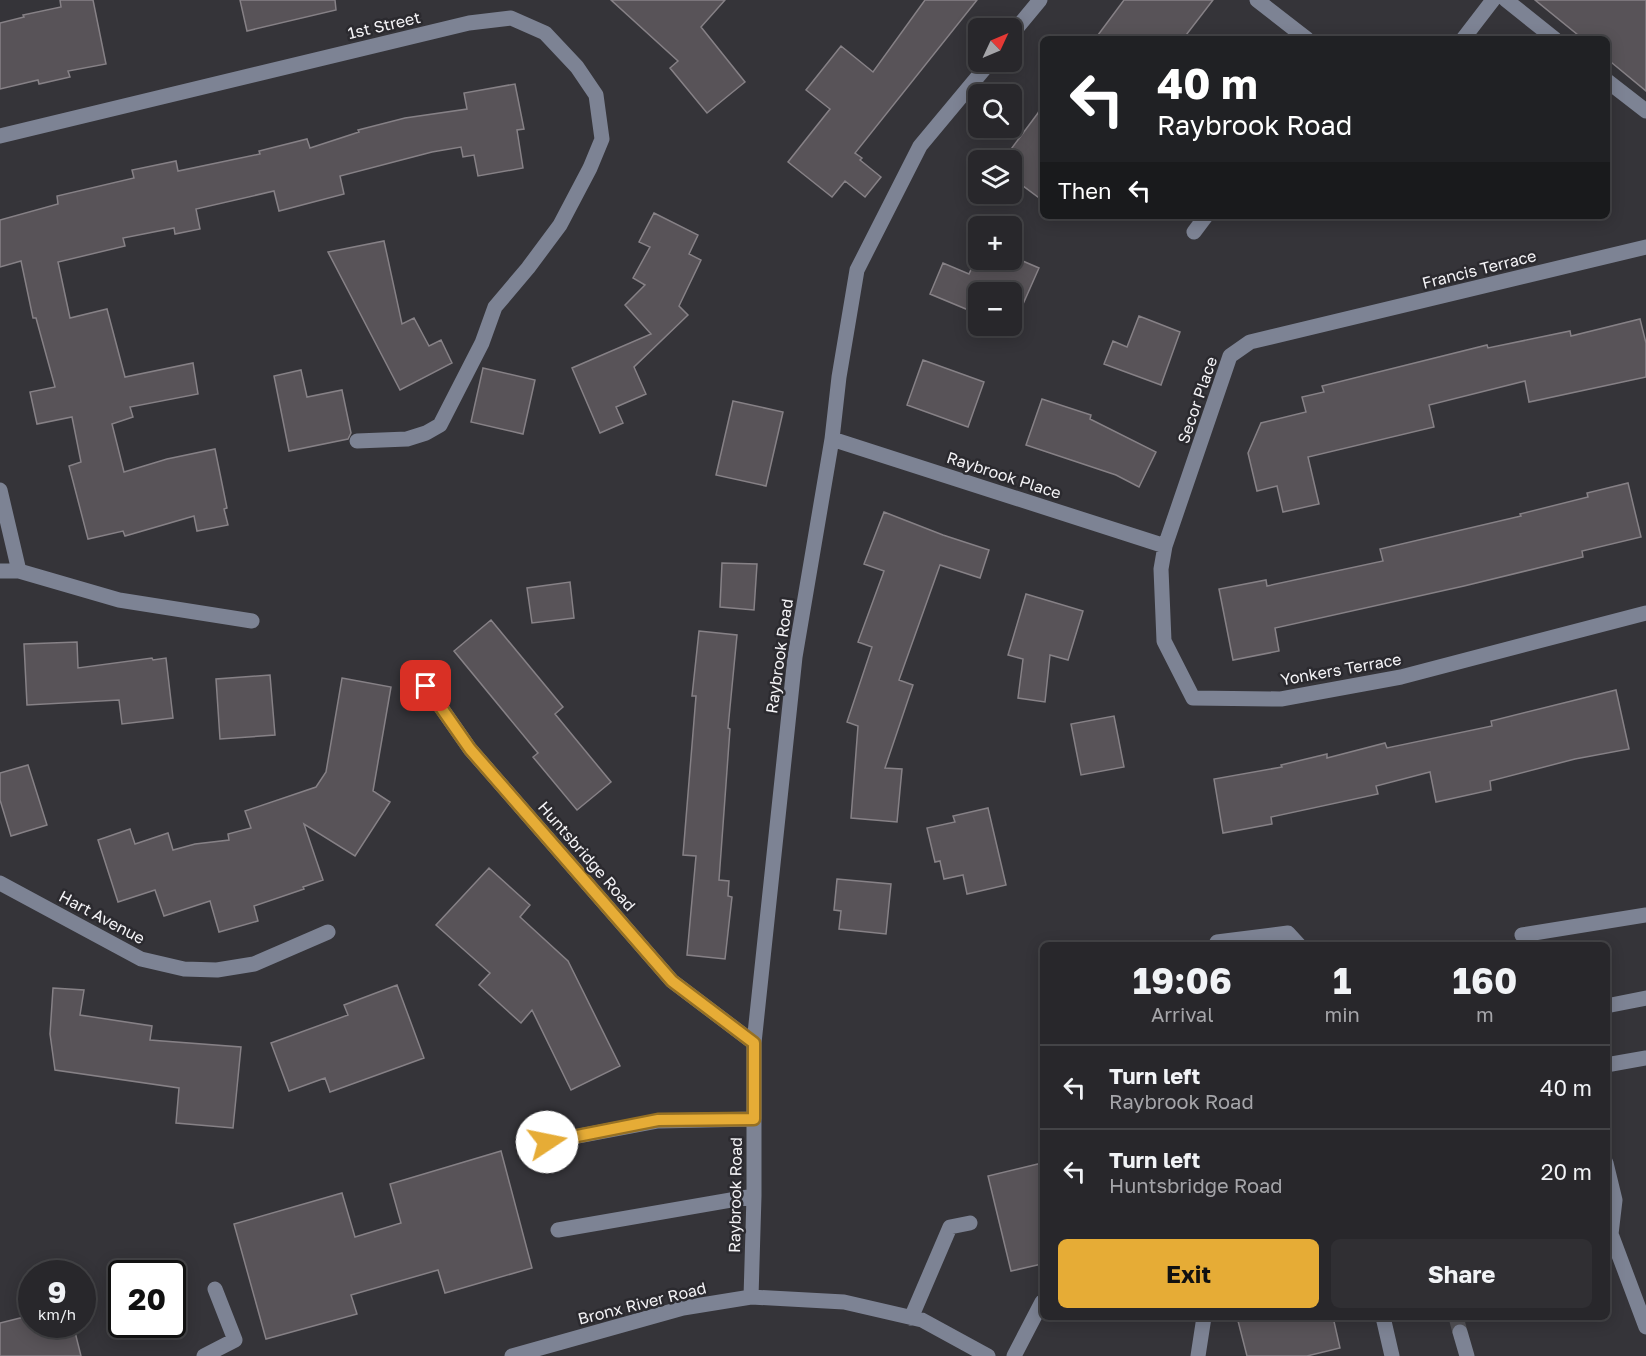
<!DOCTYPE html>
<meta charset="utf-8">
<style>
:root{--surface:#28272b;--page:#302f33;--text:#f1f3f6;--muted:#a5a5a9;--line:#444447;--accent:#e6ac36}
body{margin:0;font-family:"Golos Text",sans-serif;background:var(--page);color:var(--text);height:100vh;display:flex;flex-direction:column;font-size:22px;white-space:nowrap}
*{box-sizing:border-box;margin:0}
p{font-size:20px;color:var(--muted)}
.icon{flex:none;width:33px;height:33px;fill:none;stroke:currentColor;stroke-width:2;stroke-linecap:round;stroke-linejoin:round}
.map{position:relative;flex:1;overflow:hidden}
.sheet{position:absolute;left:1040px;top:942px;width:570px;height:378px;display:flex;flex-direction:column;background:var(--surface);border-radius:9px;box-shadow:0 3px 15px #0003,0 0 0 2px var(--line)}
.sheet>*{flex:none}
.top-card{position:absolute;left:1040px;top:36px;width:570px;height:183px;border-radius:9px;box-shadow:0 3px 15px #0003,0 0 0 2px var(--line);background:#202124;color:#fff;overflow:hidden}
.needle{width:39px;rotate:46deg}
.buttons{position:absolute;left:968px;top:18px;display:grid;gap:12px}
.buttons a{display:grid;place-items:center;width:54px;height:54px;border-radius:9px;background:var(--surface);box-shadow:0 3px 15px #0003,0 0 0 2px var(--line);font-size:30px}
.speed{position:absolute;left:18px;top:1260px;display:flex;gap:12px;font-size:30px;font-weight:700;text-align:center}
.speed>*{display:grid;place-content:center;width:78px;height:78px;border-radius:50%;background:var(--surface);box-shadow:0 3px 15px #0003,0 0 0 2px var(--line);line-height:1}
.speed small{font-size:15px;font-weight:400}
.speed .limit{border:3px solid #111;border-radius:9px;background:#fff;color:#111}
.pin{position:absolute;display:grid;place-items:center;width:51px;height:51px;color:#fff;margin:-26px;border-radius:12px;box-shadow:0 3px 9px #0006}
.me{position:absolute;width:66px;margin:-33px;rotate:79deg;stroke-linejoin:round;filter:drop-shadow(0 0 4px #0008)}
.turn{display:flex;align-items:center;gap:21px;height:126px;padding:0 18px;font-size:27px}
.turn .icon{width:78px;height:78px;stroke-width:2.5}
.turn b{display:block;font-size:42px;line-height:51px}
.then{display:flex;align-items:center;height:57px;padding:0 18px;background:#0003;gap:12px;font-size:22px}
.eta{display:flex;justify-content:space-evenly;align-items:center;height:102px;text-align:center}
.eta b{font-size:36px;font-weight:700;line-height:42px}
.action{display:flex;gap:12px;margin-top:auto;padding:12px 18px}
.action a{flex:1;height:69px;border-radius:9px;background:var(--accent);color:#111;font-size:24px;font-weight:700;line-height:69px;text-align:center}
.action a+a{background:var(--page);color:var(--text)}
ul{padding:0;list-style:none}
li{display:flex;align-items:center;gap:18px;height:84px;padding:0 18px;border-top:2px solid var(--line)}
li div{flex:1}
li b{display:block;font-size:22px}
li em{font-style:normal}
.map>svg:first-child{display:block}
.building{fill:#585358;stroke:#868186;stroke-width:1.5}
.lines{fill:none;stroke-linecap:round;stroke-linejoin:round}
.minor-tunnel{stroke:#525155;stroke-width:15;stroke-dasharray:15 8;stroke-linecap:butt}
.minor{stroke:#7d8394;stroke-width:15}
.route-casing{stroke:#967023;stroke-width:15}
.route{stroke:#e6ac36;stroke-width:10}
.labels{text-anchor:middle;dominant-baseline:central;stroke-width:5;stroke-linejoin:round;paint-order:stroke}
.street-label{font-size:16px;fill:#f4f3f6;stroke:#2b2a2f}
</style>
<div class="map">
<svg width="1646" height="1356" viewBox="0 0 1646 1356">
<rect width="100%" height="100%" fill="#353439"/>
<path class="building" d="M 60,0 L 93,0 L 106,64 L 68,71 L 70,77 L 39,84 L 38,80 L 0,89 L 0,23 L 24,17 L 23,15 L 61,7 Z
M 240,0 L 335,0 L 336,10 L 247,31 Z
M 611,0 L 725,0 L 701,27 L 745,82 L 707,113 L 670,68 L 678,61 Z
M 925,0 L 977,0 L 855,153 L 862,158 L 860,160 L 881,177 L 865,197 L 845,181 L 832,197 L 788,162 L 830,109 L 806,90 L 841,46 L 873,72 Z
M 1124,0 L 1213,0 L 1183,39 L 1095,39 Z
M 1535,0 L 1646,0 L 1646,91 L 1606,58 L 1606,39 L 1583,39 Z
M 515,84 L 524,129 L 517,130 L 523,168 L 478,176 L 474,155 L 463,157 L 461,147 L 432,152 L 340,176 L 344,194 L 279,211 L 274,191 L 196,209 L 200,229 L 175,234 L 174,228 L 123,238 L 125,246 L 58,262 L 70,318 L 107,309 L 125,377 L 193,363 L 198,394 L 130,407 L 133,417 L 112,424 L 124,472 L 167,459 L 215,449 L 227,508 L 224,509 L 228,525 L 197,531 L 194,516 L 125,536 L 123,531 L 88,539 L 69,466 L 81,462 L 72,417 L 37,424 L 30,392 L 55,387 L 36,318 L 33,318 L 21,261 L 0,267 L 0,220 L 58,204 L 57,196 L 134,178 L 132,170 L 176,161 L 178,171 L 260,154 L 259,151 L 307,139 L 310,148 L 359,132 L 358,130 L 405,118 L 467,109 L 464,93 Z
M 1042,104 L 1042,200 L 1011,177 L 1018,160 L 1003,160 L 1038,113 Z
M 654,213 L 698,235 L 689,254 L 701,260 L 679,306 L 688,315 L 634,367 L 646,394 L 616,407 L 623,423 L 600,433 L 572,368 L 651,334 L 625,305 L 645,285 L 633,278 L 650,247 L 639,242 Z
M 384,241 L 402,324 L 414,318 L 429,346 L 441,340 L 452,363 L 400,390 L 328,252 Z
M 978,254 L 978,260 L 1011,260 L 1011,256 L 1039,268 L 1012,329 L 1004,326 L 1011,326 L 1011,292 L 978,292 L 978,314 L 930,294 L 943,263 L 969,274 Z
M 1139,316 L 1180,332 L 1161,385 L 1104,364 L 1113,341 L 1127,347 Z
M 1640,319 L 1646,343 L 1646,377 L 1529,402 L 1525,381 L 1429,405 L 1434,427 L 1308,457 L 1319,504 L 1283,512 L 1277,486 L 1257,491 L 1248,453 L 1261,423 L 1306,412 L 1302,397 L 1324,392 L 1322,386 L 1487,345 L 1488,348 L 1570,331 L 1571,336 Z
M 923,360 L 984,382 L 968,427 L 907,405 Z
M 483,368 L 535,380 L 523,434 L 471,422 Z
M 301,370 L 307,397 L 342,390 L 351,433 L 348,439 L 289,451 L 274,376 Z
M 1042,399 L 1091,415 L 1090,419 L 1156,452 L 1139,487 L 1116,475 L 1026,445 Z
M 733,401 L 783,412 L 766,486 L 716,475 Z
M 1628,483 L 1641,537 L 1582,551 L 1583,557 L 1464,586 L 1275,628 L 1279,651 L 1233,660 L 1219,589 L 1266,580 L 1267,586 L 1383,561 L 1380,549 L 1521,516 L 1520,514 L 1588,497 L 1587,493 Z
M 884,512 L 943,535 L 989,550 L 980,578 L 940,565 L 899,680 L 913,685 L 885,768 L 902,769 L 897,822 L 851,818 L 858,726 L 847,722 L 872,647 L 858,642 L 884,571 L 864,564 Z
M 722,563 L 757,564 L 754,610 L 720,607 Z
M 570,582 L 574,618 L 532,623 L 527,588 Z
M 1026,594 L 1083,611 L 1068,660 L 1050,655 L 1045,702 L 1018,698 L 1023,659 L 1008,655 Z
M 491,620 L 563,707 L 555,714 L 611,782 L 577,810 L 533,757 L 538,753 L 454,651 Z
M 699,631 L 737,635 L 728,728 L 730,729 L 719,880 L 729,881 L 728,896 L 732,897 L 725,959 L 687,955 L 696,856 L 683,855 L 696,696 L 692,696 Z
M 77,642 L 78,668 L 152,658 L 153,660 L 166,658 L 173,718 L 122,724 L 119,700 L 27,705 L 24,644 Z
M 270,675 L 275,735 L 220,739 L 216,679 Z
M 342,678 L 391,687 L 373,791 L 390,802 L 355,856 L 304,824 L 323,880 L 303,887 L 304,889 L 254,906 L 258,921 L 219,932 L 210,901 L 164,916 L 155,890 L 118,902 L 98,840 L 130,829 L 135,844 L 168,833 L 173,850 L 195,844 L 229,840 L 228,834 L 251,828 L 245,811 L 316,787 L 326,772 Z
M 1616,690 L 1629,749 L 1575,759 L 1490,781 L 1491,790 L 1436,802 L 1430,772 L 1376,786 L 1378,794 L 1271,817 L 1272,824 L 1223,833 L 1214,779 L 1282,767 L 1281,765 L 1327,754 L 1327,758 L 1385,743 L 1387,748 L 1492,726 L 1491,721 Z
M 1114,716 L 1124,767 L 1081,775 L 1071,724 Z
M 28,765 L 47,825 L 11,836 L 0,800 L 0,773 Z
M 988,808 L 1006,885 L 967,894 L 963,875 L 944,879 L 940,861 L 935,862 L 927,828 L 955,822 L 953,816 Z
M 489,868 L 530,905 L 520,917 L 568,961 L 620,1066 L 571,1090 L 532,1010 L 521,1023 L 479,985 L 490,973 L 436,925 Z
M 837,879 L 891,884 L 886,934 L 839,929 L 841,911 L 834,910 Z
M 397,985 L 424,1058 L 330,1092 L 325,1078 L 289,1091 L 271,1043 L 348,1015 L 344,1005 Z
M 53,988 L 84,990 L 80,1015 L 152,1026 L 150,1040 L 241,1047 L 233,1128 L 176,1123 L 179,1088 L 55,1070 L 50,1034 Z
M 501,1151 L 532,1268 L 445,1293 L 438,1270 L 351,1295 L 357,1314 L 266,1339 L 234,1224 L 342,1193 L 355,1237 L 401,1223 L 390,1184 Z
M 1042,1163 L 1042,1264 L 1011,1271 L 988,1176 Z
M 32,1315 L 32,1324 L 73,1324 L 81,1356 L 0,1356 L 0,1323 Z
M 1237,1317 L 1333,1317 L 1340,1348 L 1307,1356 L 1247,1356 Z"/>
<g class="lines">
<path class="minor-tunnel" d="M 1456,1317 L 1460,1332"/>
<path class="minor" d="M 1257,0 L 1307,39
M 1506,0 L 1555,39
M 1011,35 L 1040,0
M 1463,39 L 1493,0
M 1606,80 L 1646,111
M 0,136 L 469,23 L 511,18 L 545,33 L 577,67 L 596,95 L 602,139 L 590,168 L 560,225 L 528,268 L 495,307 L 482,343 L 440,425 L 426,433 L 407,439 L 357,441
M 1194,232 L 1206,216
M 1646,247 L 1250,342 L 1230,356 L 1165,546 L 1161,569 L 1164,641 L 1193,698 L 1281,699 L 1401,677 L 1646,613
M 832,439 L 1165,546
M 0,490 L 19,571
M 0,571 L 19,571 L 119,600 L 252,621
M 415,670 L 470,749 L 672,981 L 754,1043
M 0,883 L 141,959 L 184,969 L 217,970 L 254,964 L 328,932
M 1522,935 L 1646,915
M 1217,942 L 1288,933 L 1299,945
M 1606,1006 L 1646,998
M 1606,1065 L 1646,1058
M 547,1142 L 658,1121 L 754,1119
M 1606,1163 L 1615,1200 L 1611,1234 L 1646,1327
M 558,1230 L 754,1196
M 751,1297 L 754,1196 L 754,1043 L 795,657 L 832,439 L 839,377 L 857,270 L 920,146 L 990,62
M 1383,1317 L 1392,1356
M 911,1318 L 950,1227 L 970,1223
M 1460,1332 L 1467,1356
M 204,1356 L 235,1340 L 215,1289
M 512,1356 L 683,1308 L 751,1297 L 844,1302 L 922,1320 L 988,1356
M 1014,1356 L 1042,1302
M 1198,1356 L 1204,1317"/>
</g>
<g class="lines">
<defs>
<path id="route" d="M 426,686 L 470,749 L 672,981 L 754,1043 L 754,1119 L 658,1120 L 547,1142"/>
</defs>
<use href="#route" class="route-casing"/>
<use href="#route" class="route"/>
</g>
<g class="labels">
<g class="street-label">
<text transform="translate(384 25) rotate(-13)">1st Street</text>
<text transform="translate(1479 269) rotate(-14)">Francis Terrace</text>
<text transform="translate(1197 400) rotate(-71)">Secor Place</text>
<text transform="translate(1004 475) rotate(18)">Raybrook Place</text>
<text transform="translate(779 656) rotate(-82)">Raybrook Road</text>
<text transform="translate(1341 669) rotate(-10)">Yonkers Terrace</text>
<text transform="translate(587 856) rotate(49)">Huntsbridge Road</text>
<text transform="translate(102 917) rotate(28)">Hart Avenue</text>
<text transform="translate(735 1195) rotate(-89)">Raybrook Road</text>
<text transform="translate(642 1303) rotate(-14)">Bronx River Road</text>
</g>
</g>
</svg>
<div class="buttons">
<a><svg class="needle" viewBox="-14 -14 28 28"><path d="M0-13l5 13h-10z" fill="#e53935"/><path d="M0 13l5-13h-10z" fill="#a5a5a9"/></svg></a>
<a><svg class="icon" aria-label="search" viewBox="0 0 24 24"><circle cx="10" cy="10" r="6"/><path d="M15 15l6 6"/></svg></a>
<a><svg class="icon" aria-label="layers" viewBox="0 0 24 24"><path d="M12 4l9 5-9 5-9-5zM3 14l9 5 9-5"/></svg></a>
<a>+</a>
<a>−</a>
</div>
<div class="speed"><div>9<small>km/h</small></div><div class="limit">20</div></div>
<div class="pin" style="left:426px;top:686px;background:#d93025"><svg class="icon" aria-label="arrive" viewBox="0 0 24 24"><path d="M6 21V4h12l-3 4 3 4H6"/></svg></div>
<svg class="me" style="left:547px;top:1142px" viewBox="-20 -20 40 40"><circle r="19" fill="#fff"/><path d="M0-13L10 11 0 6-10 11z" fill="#e6ac36"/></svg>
<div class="top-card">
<div class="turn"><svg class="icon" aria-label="left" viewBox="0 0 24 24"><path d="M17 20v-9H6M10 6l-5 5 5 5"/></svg><div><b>40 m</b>Raybrook Road</div></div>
<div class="then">Then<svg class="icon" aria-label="left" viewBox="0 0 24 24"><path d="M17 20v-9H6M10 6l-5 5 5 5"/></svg></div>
</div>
<section class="sheet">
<div class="eta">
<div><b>19:06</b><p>Arrival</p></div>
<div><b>1</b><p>min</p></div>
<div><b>160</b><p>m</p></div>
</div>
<ul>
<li><svg class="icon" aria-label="left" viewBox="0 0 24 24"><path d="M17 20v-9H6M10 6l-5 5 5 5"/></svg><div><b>Turn left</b><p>Raybrook Road</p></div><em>40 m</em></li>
<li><svg class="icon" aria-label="left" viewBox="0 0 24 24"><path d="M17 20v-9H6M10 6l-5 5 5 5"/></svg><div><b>Turn left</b><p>Huntsbridge Road</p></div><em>20 m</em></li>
</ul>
<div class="action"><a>Exit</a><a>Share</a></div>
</section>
</div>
